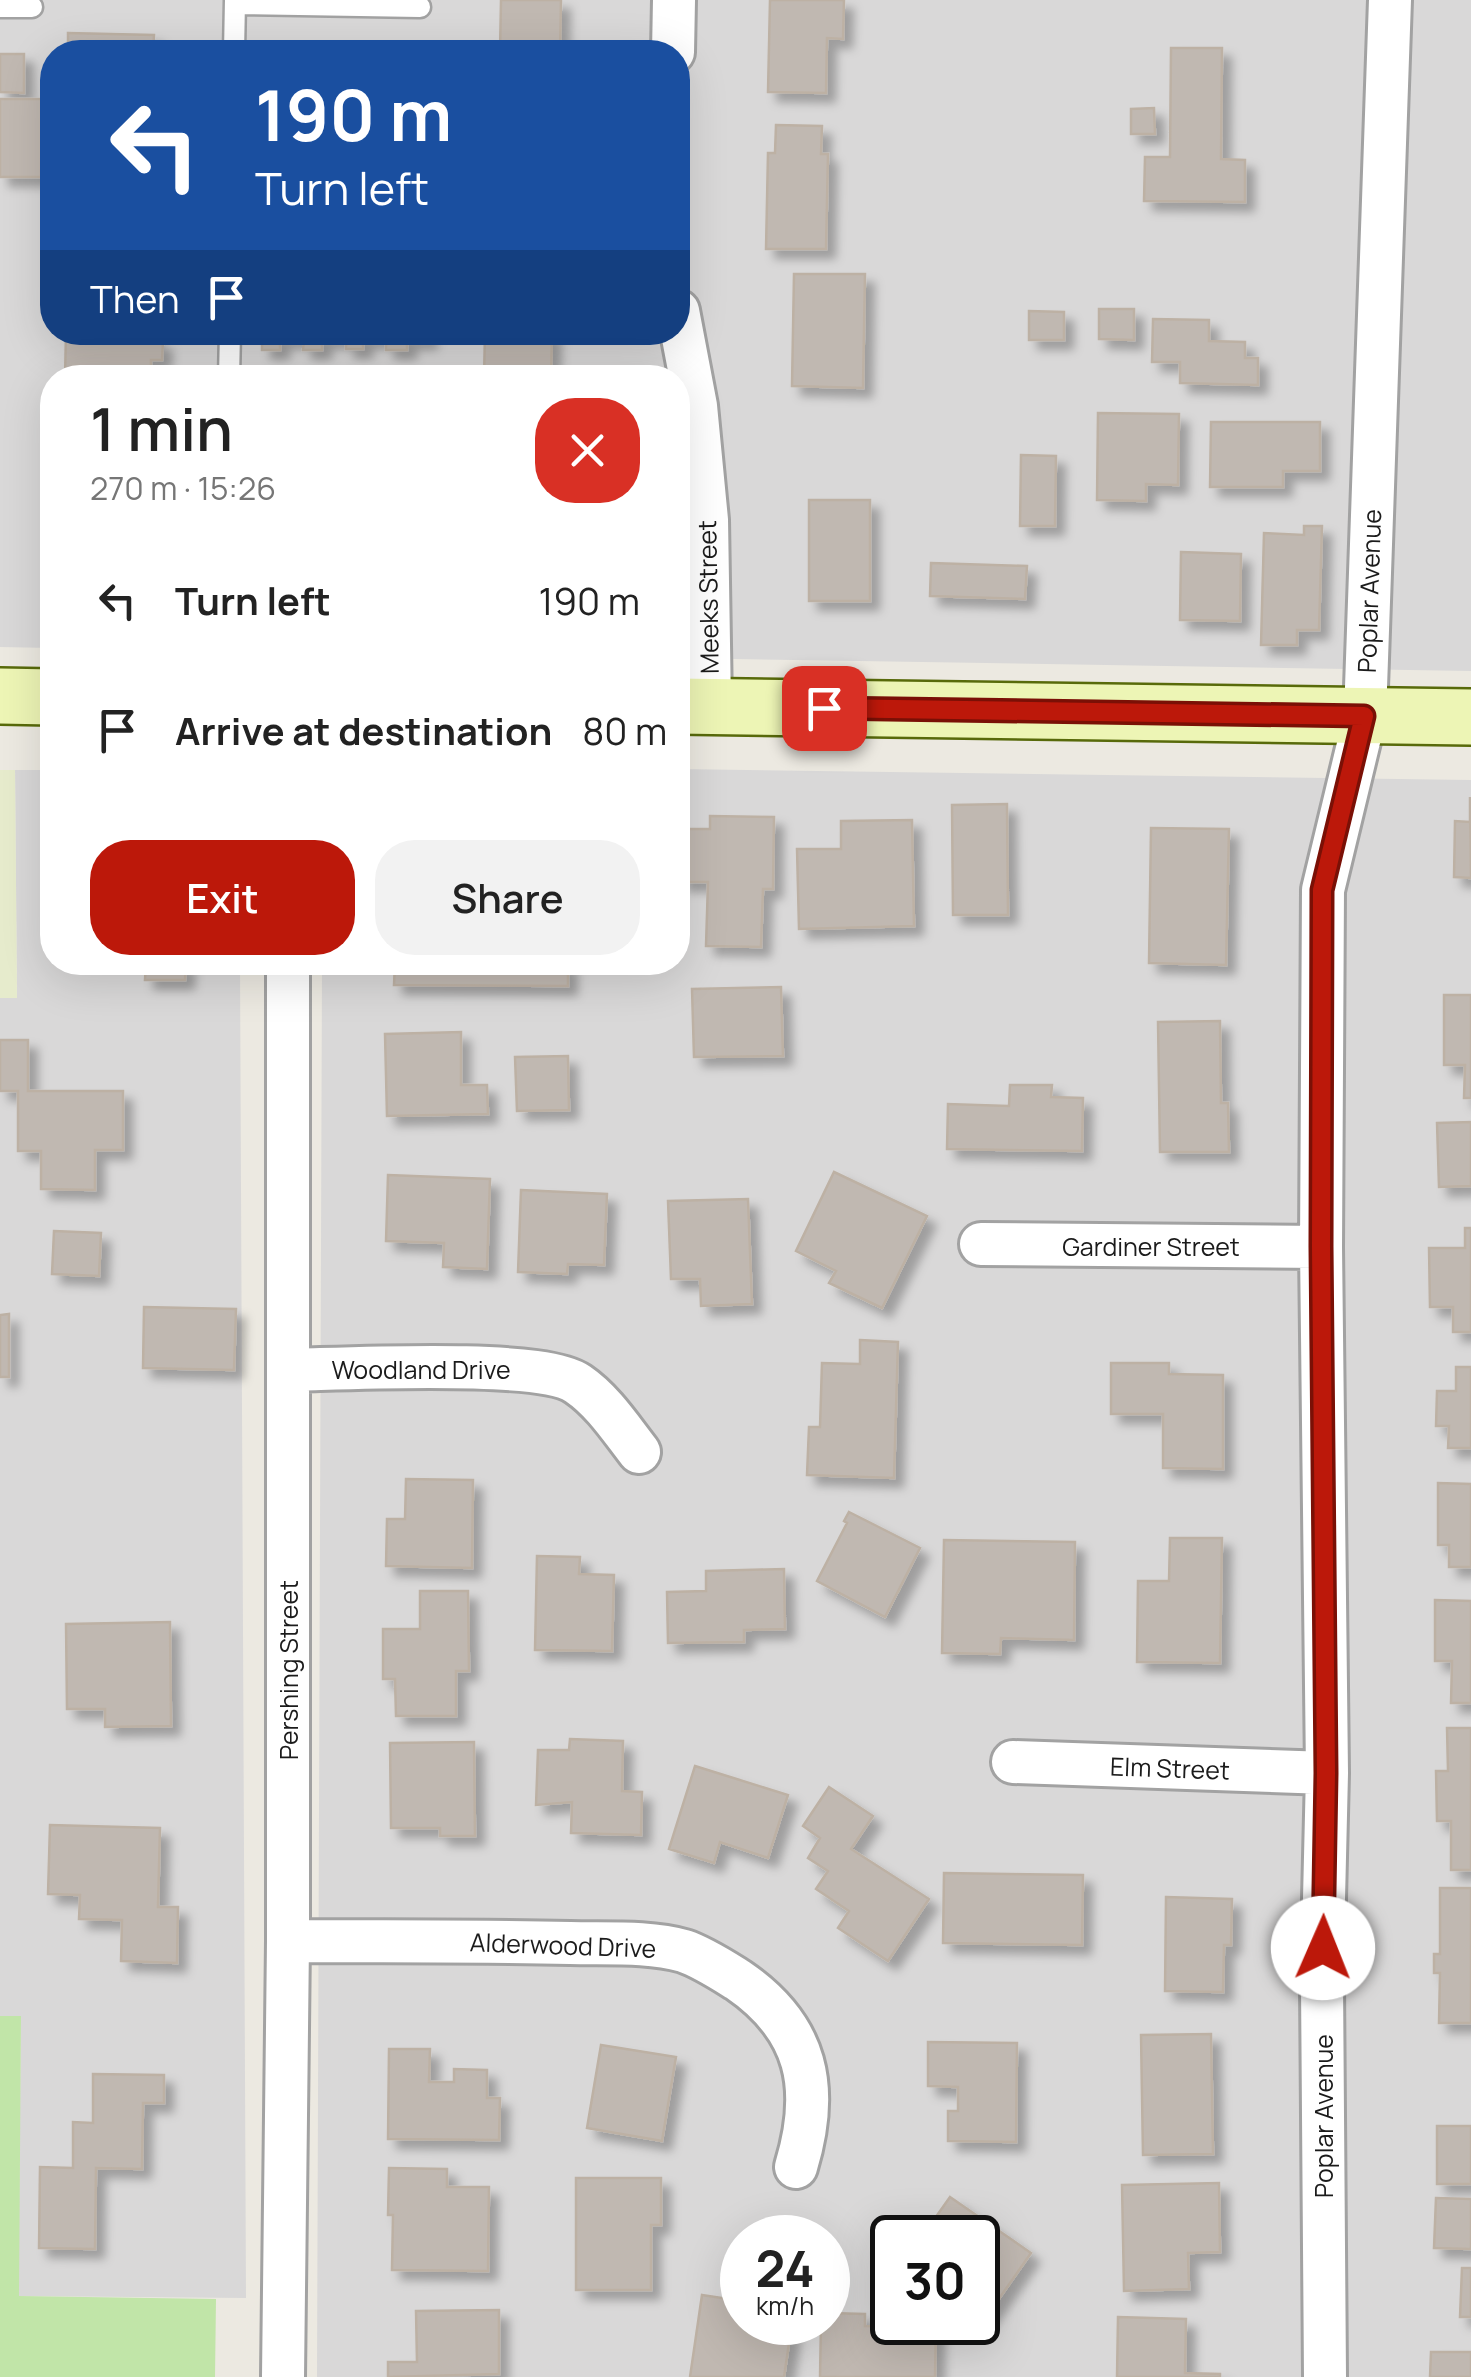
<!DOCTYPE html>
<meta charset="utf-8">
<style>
:root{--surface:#fff;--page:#f2f2f2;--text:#222;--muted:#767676;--accent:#bc180a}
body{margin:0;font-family:Manrope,sans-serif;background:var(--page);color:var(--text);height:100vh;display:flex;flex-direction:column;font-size:38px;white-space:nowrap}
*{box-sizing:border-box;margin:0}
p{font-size:32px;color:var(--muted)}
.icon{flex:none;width:55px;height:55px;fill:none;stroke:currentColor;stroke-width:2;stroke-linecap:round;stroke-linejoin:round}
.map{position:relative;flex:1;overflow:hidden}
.side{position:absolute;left:40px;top:365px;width:650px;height:610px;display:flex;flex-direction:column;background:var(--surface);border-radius:40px;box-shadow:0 10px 40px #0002}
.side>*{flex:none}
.top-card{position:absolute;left:40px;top:40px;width:650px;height:305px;border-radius:40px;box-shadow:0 10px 40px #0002;background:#1a4fa0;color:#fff;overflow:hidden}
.speed{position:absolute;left:720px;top:2215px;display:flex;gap:20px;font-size:50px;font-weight:700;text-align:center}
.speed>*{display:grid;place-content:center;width:130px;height:130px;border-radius:50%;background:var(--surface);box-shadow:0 10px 40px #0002;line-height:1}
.speed small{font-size:25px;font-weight:400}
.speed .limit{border:5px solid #111;border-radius:15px;background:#fff;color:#111}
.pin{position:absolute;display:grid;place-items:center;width:85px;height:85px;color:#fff;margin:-42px;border-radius:20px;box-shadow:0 5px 15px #0006}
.me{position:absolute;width:110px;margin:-55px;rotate:1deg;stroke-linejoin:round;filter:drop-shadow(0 0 8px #0008)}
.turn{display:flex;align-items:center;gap:35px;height:210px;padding:0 50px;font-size:45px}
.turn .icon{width:130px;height:130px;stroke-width:2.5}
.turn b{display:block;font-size:70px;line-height:85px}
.then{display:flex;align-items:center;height:95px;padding:0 50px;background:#0003;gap:20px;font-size:38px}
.round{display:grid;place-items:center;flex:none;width:105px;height:105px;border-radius:40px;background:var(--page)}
.summary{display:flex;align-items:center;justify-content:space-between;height:170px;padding:0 50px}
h1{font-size:60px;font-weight:600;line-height:75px}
.cta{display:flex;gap:20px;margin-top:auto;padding:20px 50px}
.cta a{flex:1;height:115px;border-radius:40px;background:var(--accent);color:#fff;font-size:40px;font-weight:600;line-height:115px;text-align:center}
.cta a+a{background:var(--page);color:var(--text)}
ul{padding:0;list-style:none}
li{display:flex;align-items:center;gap:30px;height:130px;padding:0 50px}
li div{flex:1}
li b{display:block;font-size:38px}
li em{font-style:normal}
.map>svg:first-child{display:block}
.residential{fill:#d9d8d8;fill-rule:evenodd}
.farmland{fill:#e6ebcc}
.grass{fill:#c1e5a8}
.building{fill:#c0b8b1;stroke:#bdb1a4;stroke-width:2.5;filter:url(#shadow)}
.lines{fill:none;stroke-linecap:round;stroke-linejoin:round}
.lane-casing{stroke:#a2a2a2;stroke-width:25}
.street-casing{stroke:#a2a2a2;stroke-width:48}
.secondary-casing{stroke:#586a0a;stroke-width:60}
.lane{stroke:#fff;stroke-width:20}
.street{stroke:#fff;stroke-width:42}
.secondary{stroke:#edf5b5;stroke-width:55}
.route-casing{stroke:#7a1006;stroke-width:25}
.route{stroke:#bc180a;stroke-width:18}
.labels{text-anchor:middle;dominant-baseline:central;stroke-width:10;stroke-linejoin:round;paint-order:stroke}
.street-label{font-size:25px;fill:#1b1b1b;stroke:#fff}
</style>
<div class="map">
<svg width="1471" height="2377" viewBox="0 0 1471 2377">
<defs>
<filter id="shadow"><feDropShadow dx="9" dy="9" stdDeviation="5" flood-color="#0004"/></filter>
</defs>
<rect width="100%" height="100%" fill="#ece9e1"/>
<path class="residential" d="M 0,0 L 1471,0 L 1471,671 L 678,658 L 678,378 L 52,378 L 52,648 L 0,647 ZM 52,52 L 678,52 L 678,332 L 52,332 Z
M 678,769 L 1471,780 L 1471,2377 L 317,2377 L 322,963 L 678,962 ZM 742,2238 L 828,2238 L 828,2322 L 742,2322 ZM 892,2238 L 978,2238 L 978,2322 L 892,2322 Z
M 15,770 L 52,770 L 52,962 L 240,963 L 246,2298 L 18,2296 L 21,2017 L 0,2016 L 0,998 L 17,997 Z"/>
<path class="farmland" d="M 0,770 L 15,770 L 17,998 L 0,998 Z"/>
<path class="grass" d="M 0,2016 L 21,2016 L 19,2296 L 216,2299 L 215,2377 L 0,2377 Z"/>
<path class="building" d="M 501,0 L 561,0 L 560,52 L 500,52 Z
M 770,0 L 844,0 L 843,39 L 827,38 L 826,93 L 768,92 Z
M 68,33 L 154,35 L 153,52 L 68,52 Z
M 1171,48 L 1222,48 L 1221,159 L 1245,160 L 1245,202 L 1144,201 L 1145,157 L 1170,157 Z
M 0,54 L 24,54 L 24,93 L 0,92 Z
M 0,99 L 42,99 L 41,177 L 0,177 Z
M 1154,108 L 1155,134 L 1131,134 L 1131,109 Z
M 776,125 L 822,126 L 821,154 L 828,154 L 826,249 L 766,249 L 768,153 L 775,153 Z
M 794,274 L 865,274 L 863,388 L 792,386 Z
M 1099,309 L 1134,309 L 1134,340 L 1099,339 Z
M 1029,311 L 1064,312 L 1064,340 L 1029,340 Z
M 1153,319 L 1209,320 L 1209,341 L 1245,342 L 1245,358 L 1258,358 L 1258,385 L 1180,383 L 1180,362 L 1152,362 Z
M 66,332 L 152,332 L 152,341 L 163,341 L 162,360 L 151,360 L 151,378 L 65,378 Z
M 262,332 L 428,332 L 428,340 L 407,340 L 407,350 L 386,350 L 386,339 L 363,339 L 363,349 L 346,349 L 346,339 L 322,339 L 322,350 L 303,350 L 304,339 L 280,339 L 280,350 L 262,350 Z
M 485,332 L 552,332 L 551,378 L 484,378 Z
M 1098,413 L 1179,414 L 1178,485 L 1146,484 L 1146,501 L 1097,500 Z
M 1211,422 L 1320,422 L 1320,471 L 1283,471 L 1283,487 L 1210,487 Z
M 1021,455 L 1056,456 L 1055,526 L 1020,526 Z
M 809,500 L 870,500 L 870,601 L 809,601 Z
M 1304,526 L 1322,526 L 1319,630 L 1297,630 L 1297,645 L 1261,645 L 1264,533 L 1304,535 Z
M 1181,552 L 1241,554 L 1240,621 L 1180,620 Z
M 931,563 L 1027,566 L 1025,599 L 930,596 Z
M 1470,797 L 1471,878 L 1454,877 L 1455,821 L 1470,822 Z
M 1007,804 L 1008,915 L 953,915 L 952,805 Z
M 710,816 L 774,817 L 773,889 L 763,889 L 761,947 L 706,946 L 708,882 L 679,882 L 680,829 L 710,829 Z
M 912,820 L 914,926 L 799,929 L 797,849 L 841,849 L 841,821 Z
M 1151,828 L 1229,829 L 1226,965 L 1149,963 Z
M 146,962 L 186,962 L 185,980 L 145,980 Z
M 395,962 L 568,962 L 568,986 L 394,985 Z
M 781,987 L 783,1056 L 694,1057 L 692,989 Z
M 1444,995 L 1471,995 L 1471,1098 L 1464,1098 L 1465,1065 L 1444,1065 Z
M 1220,1021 L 1221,1103 L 1228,1103 L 1229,1152 L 1160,1152 L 1158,1022 Z
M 461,1032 L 461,1085 L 487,1085 L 488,1114 L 387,1116 L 385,1034 Z
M 0,1040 L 28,1040 L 28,1091 L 123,1091 L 123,1150 L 95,1150 L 95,1190 L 41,1189 L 41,1151 L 18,1151 L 18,1091 L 0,1091 Z
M 568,1056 L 569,1110 L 517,1111 L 515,1057 Z
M 1010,1085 L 1052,1085 L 1051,1097 L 1083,1098 L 1082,1151 L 947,1149 L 948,1104 L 1009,1106 Z
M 1471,1122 L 1471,1186 L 1439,1187 L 1437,1123 Z
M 834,1172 L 927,1216 L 882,1308 L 829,1283 L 836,1271 L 796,1251 Z
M 388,1175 L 490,1179 L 487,1269 L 443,1267 L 444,1243 L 386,1241 Z
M 521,1190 L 607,1194 L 604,1265 L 568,1264 L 567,1274 L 518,1272 Z
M 748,1199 L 752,1304 L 701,1306 L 700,1279 L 671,1279 L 668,1201 Z
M 1465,1228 L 1471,1228 L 1471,1332 L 1453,1332 L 1453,1307 L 1430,1307 L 1429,1248 L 1465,1248 Z
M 54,1231 L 101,1233 L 99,1276 L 52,1274 Z
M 144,1307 L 236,1309 L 234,1370 L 143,1368 Z
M 9,1314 L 9,1377 L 0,1377 L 0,1315 Z
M 860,1340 L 898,1342 L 894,1478 L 807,1475 L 809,1427 L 820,1427 L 822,1363 L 860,1364 Z
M 1111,1363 L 1169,1363 L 1169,1374 L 1223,1375 L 1223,1469 L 1163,1468 L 1163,1414 L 1111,1414 Z
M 1456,1367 L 1471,1367 L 1471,1448 L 1448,1448 L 1449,1426 L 1436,1426 L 1437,1391 L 1456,1391 Z
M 406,1479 L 473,1480 L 472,1568 L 386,1566 L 387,1519 L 405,1519 Z
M 1438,1483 L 1471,1484 L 1471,1567 L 1449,1567 L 1449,1545 L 1438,1545 Z
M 849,1512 L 920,1548 L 885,1617 L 817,1581 L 847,1523 L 844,1521 Z
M 1170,1538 L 1222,1538 L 1220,1663 L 1137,1662 L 1138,1581 L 1169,1581 Z
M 944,1540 L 1075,1542 L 1074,1640 L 1001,1638 L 1000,1654 L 942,1653 Z
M 537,1556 L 580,1557 L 579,1574 L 614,1575 L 612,1651 L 535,1650 Z
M 784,1569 L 785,1629 L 744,1630 L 744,1642 L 668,1643 L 667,1592 L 706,1591 L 706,1571 Z
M 420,1591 L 468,1591 L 469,1671 L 456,1671 L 456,1716 L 396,1716 L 395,1679 L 383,1679 L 383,1629 L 420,1629 Z
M 1435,1600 L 1471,1601 L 1471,1703 L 1451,1703 L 1452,1661 L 1435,1661 Z
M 170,1622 L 171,1726 L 105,1727 L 105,1709 L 67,1709 L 66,1624 Z
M 1447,1728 L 1471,1728 L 1471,1870 L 1451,1870 L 1451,1821 L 1437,1821 L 1436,1771 L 1448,1771 Z
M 570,1739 L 623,1741 L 622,1791 L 642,1792 L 641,1835 L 571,1833 L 572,1802 L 536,1805 L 538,1750 L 569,1750 Z
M 474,1742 L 475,1836 L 440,1836 L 440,1828 L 391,1828 L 390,1743 Z
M 695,1766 L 788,1795 L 768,1858 L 720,1842 L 714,1863 L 669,1849 Z
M 829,1787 L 873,1816 L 851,1849 L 929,1899 L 888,1961 L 838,1928 L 849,1911 L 816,1889 L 828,1871 L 808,1858 L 820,1838 L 803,1826 Z
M 50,1825 L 160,1828 L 158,1907 L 178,1907 L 177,1963 L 121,1961 L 122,1920 L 79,1919 L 80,1895 L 48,1894 Z
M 944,1873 L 1083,1875 L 1082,1945 L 943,1943 Z
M 1440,1888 L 1471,1888 L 1471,2023 L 1439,2023 L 1440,1973 L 1434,1973 L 1434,1954 L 1440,1954 Z
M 1166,1897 L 1232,1899 L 1231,1945 L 1224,1945 L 1223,1992 L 1165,1991 Z
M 1211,2034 L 1213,2154 L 1143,2155 L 1141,2035 Z
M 928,2042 L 1017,2043 L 1016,2142 L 948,2141 L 948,2111 L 958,2111 L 958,2087 L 928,2086 Z
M 601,2045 L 676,2057 L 662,2141 L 587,2128 Z
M 389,2049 L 430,2049 L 429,2082 L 454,2082 L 454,2069 L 487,2070 L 487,2098 L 500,2098 L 499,2140 L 388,2139 Z
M 93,2074 L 164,2075 L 164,2103 L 143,2103 L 142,2169 L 96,2168 L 95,2249 L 39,2248 L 40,2167 L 73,2168 L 73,2122 L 93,2123 Z
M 1437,2126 L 1471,2126 L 1471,2184 L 1437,2184 Z
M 389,2168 L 447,2169 L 447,2187 L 489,2187 L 488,2271 L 392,2270 L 393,2215 L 388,2215 Z
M 576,2178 L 661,2178 L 661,2225 L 651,2225 L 651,2290 L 576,2290 Z
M 1219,2183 L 1220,2252 L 1188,2253 L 1189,2289 L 1124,2291 L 1122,2185 Z
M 950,2197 L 1031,2253 L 982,2323 L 978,2320 L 978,2238 L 921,2238 Z
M 1436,2198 L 1471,2199 L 1471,2249 L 1434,2248 Z
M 1462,2268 L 1471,2268 L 1471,2317 L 1460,2317 Z
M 702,2295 L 742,2301 L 742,2322 L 791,2330 L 784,2377 L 690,2377 Z
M 499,2310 L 499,2374 L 388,2377 L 388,2362 L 417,2362 L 416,2311 Z
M 828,2313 L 865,2314 L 865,2326 L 936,2327 L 935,2377 L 820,2377 L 821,2322 L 828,2322 Z
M 1118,2317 L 1186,2319 L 1185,2373 L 1220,2374 L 1220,2377 L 1117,2377 Z
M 1431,2352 L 1471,2352 L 1471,2377 L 1430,2377 Z"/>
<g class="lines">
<defs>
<path id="lane" d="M 235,4 L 420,7
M 0,7 L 32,7
M 234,52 L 235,0
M 229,378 L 230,332"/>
<path id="street" d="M 673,52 L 674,0
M 678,311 L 696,406 L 707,520 L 710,706
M 981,1244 L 1321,1247
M 289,1370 C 343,1369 541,1358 578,1384 C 603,1401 621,1429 639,1452
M 1013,1762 L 1327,1773
M 288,1941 C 382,1941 476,1941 570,1943 C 606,1944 649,1941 684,1951 C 702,1957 722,1970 738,1980 C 808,2028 820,2088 796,2167
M 283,2377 L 288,1941 L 288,962
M 1325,2377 L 1322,1983 L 1327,1773 L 1321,1247 L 1323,890 L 1365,716 L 1390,0"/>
<path id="secondary" d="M 0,696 L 52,697
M 678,706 L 1471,717"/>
</defs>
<use href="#lane" class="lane-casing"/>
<use href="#street" class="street-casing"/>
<use href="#secondary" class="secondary-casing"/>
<use href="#lane" class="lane"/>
<use href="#street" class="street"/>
<use href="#secondary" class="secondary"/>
</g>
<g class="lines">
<defs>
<path id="route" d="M 824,708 L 1364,716 L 1322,890 L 1321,1247 L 1326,1773 L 1323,1948"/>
</defs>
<use href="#route" class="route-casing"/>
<use href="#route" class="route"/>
</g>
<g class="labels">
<g class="street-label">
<text transform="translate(1369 591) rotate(-88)">Poplar Avenue</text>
<text transform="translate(708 597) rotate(-91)">Meeks Street</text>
<text x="1151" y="1246">Gardiner Street</text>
<text x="421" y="1369">Woodland Drive</text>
<text transform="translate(288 1670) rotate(-90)">Pershing Street</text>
<text transform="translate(1170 1768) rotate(2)">Elm Street</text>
<text transform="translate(563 1945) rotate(2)">Alderwood Drive</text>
<text transform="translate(1323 2116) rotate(-90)">Poplar Avenue</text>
</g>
</g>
</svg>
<div class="speed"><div>24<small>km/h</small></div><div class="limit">30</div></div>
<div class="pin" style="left:824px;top:708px;background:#d93025"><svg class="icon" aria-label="arrive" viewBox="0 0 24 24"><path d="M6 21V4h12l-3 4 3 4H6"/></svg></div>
<svg class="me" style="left:1323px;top:1948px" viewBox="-20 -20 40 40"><circle r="19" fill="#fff"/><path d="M0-13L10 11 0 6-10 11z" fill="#bc180a"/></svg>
<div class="top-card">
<div class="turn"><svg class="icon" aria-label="left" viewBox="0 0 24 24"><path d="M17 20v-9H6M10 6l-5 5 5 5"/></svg><div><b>190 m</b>Turn left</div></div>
<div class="then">Then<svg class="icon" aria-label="arrive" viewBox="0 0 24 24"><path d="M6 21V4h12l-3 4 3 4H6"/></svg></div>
</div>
<section class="side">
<div class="summary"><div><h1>1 min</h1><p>270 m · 15:26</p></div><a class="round" style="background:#d93025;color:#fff"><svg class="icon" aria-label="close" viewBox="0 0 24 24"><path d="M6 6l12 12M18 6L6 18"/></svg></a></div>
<ul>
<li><svg class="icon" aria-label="left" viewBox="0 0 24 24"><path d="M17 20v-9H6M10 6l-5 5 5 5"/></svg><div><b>Turn left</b></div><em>190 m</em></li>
<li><svg class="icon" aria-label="arrive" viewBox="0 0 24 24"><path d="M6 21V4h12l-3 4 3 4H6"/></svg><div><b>Arrive at destination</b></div><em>80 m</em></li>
</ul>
<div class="cta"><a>Exit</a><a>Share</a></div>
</section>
</div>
